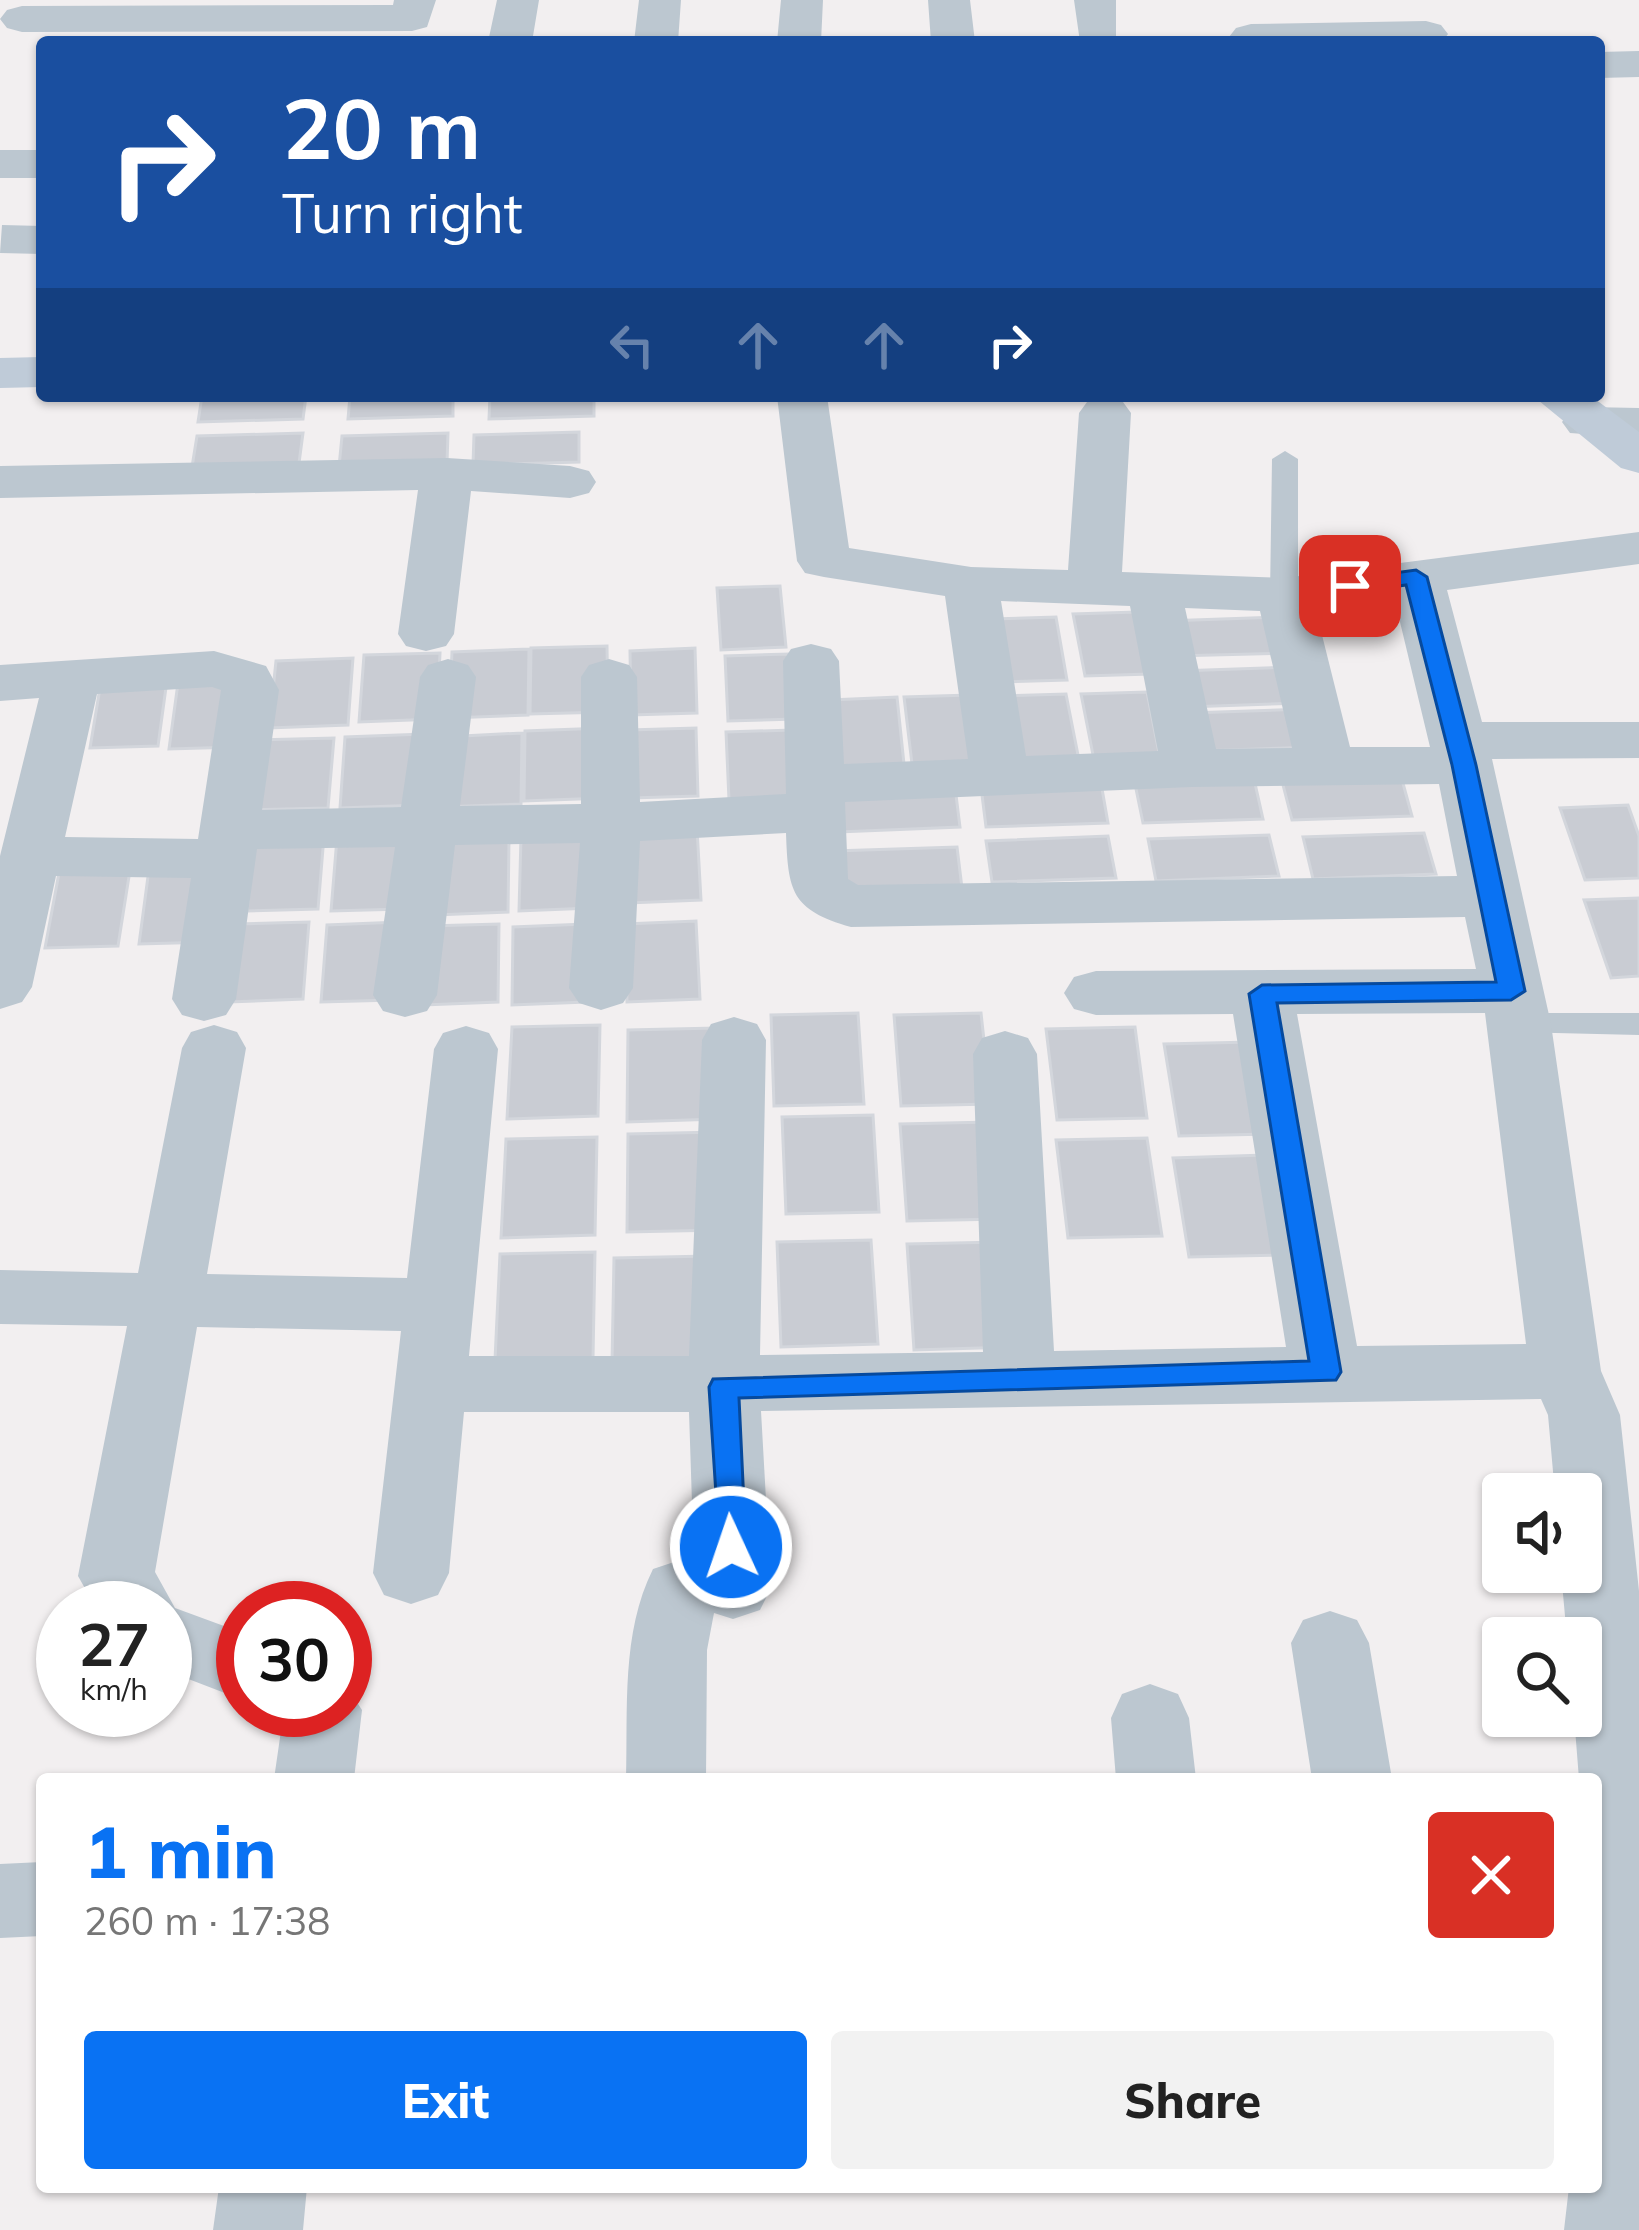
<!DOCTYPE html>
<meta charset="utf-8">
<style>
:root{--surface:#fff;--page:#f2f2f2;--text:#222;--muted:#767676;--accent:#0972f3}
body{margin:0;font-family:Mulish,sans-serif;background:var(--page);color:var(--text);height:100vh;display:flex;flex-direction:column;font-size:45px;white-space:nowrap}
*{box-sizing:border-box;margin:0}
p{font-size:39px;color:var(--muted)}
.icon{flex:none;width:66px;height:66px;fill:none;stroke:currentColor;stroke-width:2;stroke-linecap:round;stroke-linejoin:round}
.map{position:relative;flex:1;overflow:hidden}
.drawer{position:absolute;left:36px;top:1773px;width:1566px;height:420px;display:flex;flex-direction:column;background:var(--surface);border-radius:12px;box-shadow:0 3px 9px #0004}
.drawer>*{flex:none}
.banner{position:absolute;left:36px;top:36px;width:1569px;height:366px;border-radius:12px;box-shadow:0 3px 9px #0004;background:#1a4fa0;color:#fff;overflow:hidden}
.controls{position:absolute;left:1482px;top:1473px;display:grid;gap:24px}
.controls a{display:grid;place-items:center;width:120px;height:120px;border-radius:12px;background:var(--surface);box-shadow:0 3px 9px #0004;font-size:60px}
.speed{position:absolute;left:36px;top:1581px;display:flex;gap:24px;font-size:60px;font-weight:700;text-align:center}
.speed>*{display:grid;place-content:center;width:156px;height:156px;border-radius:50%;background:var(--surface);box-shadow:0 3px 9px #0004;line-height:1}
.speed small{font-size:30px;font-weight:400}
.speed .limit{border:18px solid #d22;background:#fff;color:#111}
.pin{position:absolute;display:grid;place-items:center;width:102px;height:102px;color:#fff;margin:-51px;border-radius:24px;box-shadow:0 6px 18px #0006}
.me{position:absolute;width:132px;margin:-66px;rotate:357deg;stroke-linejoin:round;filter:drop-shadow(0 0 9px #0008)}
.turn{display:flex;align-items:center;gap:42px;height:252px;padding:0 48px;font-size:54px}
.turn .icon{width:156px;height:156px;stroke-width:2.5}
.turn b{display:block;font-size:84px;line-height:102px}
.lanes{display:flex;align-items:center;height:114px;padding:0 48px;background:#0003;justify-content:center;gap:60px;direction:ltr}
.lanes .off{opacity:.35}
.round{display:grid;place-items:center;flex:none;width:126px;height:126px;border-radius:12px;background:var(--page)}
.overview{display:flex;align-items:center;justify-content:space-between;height:204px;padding:0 48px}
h1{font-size:72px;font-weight:800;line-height:90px;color:var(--accent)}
.primary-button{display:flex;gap:24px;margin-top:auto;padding:24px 48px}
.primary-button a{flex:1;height:138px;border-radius:12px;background:var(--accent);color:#fff;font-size:48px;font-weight:800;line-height:138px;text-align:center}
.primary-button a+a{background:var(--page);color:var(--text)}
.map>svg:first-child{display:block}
.building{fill:#c9ccd3;stroke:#d3d6dc;stroke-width:3}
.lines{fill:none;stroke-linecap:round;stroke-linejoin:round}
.lane{fill:#bcc7d0;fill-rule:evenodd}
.street{fill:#bcc7d0;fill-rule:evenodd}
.secondary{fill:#bfcbd8;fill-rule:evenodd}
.route{fill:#0972f3;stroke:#064a9e;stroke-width:3}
</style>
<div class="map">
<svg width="1639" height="2230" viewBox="0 0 1639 2230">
<rect width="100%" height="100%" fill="#f2eff0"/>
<path class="building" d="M 202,396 L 306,396 L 303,419 L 198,422 Z
M 350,396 L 453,396 L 453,416 L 348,419 Z
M 490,396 L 594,396 L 594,416 L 489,419 Z
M 579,432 L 579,462 L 473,465 L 474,435 Z
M 303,433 L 299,463 L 192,467 L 197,436 Z
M 448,433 L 447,463 L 339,467 L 342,436 Z
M 780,586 L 786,647 L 721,650 L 717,588 Z
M 1137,612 L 1150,674 L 1085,676 L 1073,614 Z
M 1056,617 L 1067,680 L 1002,682 L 992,619 Z
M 1278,617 L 1287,653 L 1174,656 L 1166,621 Z
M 607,646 L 608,712 L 530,714 L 531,648 Z
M 695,648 L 697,713 L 631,715 L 630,651 Z
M 529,649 L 528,715 L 449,718 L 452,652 Z
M 440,653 L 437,719 L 359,722 L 364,655 Z
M 789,654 L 795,719 L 728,721 L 725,656 Z
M 353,658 L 348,725 L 269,728 L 276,661 Z
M 1293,667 L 1302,703 L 1187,707 L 1179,671 Z
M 167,680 L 158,746 L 90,748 L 101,682 Z
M 244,681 L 237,747 L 169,749 L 178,683 Z
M 1147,692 L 1160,758 L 1094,760 L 1081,694 Z
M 1066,694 L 1079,760 L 1011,763 L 1000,696 Z
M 970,695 L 979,762 L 912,764 L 904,697 Z
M 897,697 L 904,764 L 838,766 L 831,700 Z
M 1307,709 L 1316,747 L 1199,751 L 1190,713 Z
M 604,728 L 605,798 L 524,801 L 525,731 Z
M 696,728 L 698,796 L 631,798 L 629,730 Z
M 792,730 L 797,798 L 729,800 L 726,732 Z
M 522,733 L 521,804 L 441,807 L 444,737 Z
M 424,734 L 421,805 L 340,808 L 345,737 Z
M 334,738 L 328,808 L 248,810 L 255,740 Z
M 1401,776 L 1412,816 L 1292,820 L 1282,781 Z
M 1254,779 L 1263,819 L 1143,823 L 1135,784 Z
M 1101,783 L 1108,823 L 986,827 L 981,787 Z
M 955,787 L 960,827 L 839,832 L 835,791 Z
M 1628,805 L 1639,836 L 1639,878 L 1585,880 L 1560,808 Z
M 697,828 L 701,900 L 629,903 L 628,830 Z
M 1424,833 L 1436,874 L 1313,879 L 1303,837 Z
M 407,835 L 403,909 L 331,911 L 337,838 Z
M 591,835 L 591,908 L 519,911 L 521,837 Z
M 1269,835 L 1279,876 L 1156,881 L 1148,839 Z
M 324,836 L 318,909 L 247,911 L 255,838 Z
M 1108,836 L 1116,878 L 992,882 L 986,841 Z
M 509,838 L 508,912 L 436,915 L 440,841 Z
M 957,847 L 962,888 L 838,893 L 834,851 Z
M 220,866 L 211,942 L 139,944 L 149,869 Z
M 130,870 L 118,946 L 45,948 L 59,873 Z
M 1639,898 L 1639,976 L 1611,978 L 1584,900 Z
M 696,921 L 700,999 L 627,1002 L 625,924 Z
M 309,922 L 303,999 L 229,1002 L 238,924 Z
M 399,922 L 394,1000 L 321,1002 L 327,925 Z
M 499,924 L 498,1002 L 424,1005 L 428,926 Z
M 585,924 L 586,1002 L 512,1005 L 513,927 Z
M 858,1013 L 864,1104 L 774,1106 L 771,1015 Z
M 981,1013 L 991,1104 L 901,1106 L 894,1015 Z
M 600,1025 L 598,1116 L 507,1119 L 512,1027 Z
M 1135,1027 L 1147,1118 L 1057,1120 L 1046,1029 Z
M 716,1028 L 718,1119 L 627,1122 L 628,1030 Z
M 1252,1042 L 1270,1134 L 1179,1136 L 1164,1044 Z
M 873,1115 L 879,1212 L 786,1214 L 782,1117 Z
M 991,1122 L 1001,1219 L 907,1221 L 900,1124 Z
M 719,1132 L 721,1230 L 627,1232 L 628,1134 Z
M 597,1137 L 595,1235 L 501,1238 L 506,1139 Z
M 1147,1138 L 1162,1236 L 1068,1238 L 1056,1140 Z
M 1265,1155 L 1283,1255 L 1189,1257 L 1173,1158 Z
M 871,1240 L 878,1344 L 781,1347 L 777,1242 Z
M 1001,1242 L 1012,1347 L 914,1350 L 907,1244 Z
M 595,1252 L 593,1358 L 495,1360 L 500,1254 Z
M 709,1256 L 710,1362 L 612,1364 L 614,1258 Z"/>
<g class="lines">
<path class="lane" d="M 1285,451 L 1298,459 L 1298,595 L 1284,603 L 1270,595 L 1272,459 Z
M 1519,1013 L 1639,1013 L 1639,1035 L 1508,1032 L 1503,1024 Z"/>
<path class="street" d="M 394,0 L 436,0 L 427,27 L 412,31 L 22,32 L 7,28 L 0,19 L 7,10 L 22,6 L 393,5 Z
M 497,0 L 539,0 L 532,42 L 488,42 Z
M 639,0 L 681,0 L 678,42 L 634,42 Z
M 781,0 L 823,0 L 821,42 L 777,42 Z
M 928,0 L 970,0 L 975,42 L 931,42 Z
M 1074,0 L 1116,0 L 1116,42 L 1080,42 Z
M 1426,21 L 1441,25 L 1448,34 L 1442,42 L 1233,42 L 1229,37 L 1236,28 L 1251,24 Z
M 1639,51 L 1639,77 L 1599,78 L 1599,52 Z
M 0,150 L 42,150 L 42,178 L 0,178 Z
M 2,225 L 42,226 L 42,254 L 0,253 Z
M 777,396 L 827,396 L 849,548 L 971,567 L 1068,570 L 1079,413 L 1087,402 L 1105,398 L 1123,402 L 1131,413 L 1122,572 L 1284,578 L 1639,532 L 1639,564 L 1447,590 L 1482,722 L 1639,722 L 1639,758 L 1492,759 L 1551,1024 L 1601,1371 L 1620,1415 L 1639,1591 L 1639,2230 L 1564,2230 L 1569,2187 L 1596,2187 L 1596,1779 L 1579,1779 L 1574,1716 L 1581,1716 L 1581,1638 L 1567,1638 L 1561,1572 L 1581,1572 L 1581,1494 L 1555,1494 L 1548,1415 L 1541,1399 L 761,1411 L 771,1588 L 760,1610 L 733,1619 L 714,1613 L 707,1650 L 706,1779 L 626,1779 C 628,1709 621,1633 653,1569 L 680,1560 L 694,1564 L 689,1412 L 464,1412 L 449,1573 L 438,1595 L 411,1604 L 384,1595 L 373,1573 L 401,1331 L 197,1327 L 155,1572 L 175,1608 L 243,1633 L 243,1700 L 165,1670 L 165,1608 L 96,1608 L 78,1576 L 127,1326 L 0,1324 L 0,1270 L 138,1273 L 182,1048 L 191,1032 L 214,1025 L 237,1032 L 246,1048 L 207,1274 L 407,1278 L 434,1049 L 443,1033 L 466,1026 L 489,1033 L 498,1049 L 469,1356 L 689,1356 L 702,1040 L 711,1024 L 734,1017 L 757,1024 L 766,1040 L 760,1355 L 983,1352 L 973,1054 L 982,1038 L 1005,1031 L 1028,1038 L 1037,1054 L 1054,1351 L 1286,1347 L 1233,1014 L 1096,1015 L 1074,1009 L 1064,993 L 1074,977 L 1096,971 L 1476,969 L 1465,917 L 851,927 C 791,910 788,891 786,833 L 640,841 L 633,988 L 623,1003 L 601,1010 L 579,1003 L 569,988 L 580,843 L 455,845 L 437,995 L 427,1011 L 405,1017 L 383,1011 L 373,995 L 395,847 L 257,849 L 236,999 L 226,1015 L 204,1021 L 182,1015 L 172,999 L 191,878 L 56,876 L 32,987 L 22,1002 L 0,1009 L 0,856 L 39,698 L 0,701 L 0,665 L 214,651 L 266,666 L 279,690 L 262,810 L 401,807 L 420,677 L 428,665 L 448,659 L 468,665 L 476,677 L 460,806 L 581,804 L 581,677 L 589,665 L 609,659 L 629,665 L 637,677 L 640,802 L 786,794 L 783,661 L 791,649 L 811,644 L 831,649 L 839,661 L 844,764 L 968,759 L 945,596 L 824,577 L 805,573 L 797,561 ZM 1394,597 L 1430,747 L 1350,747 L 1315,607 ZM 1001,601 L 1130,606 L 1158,751 L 1026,756 ZM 1185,608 L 1260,611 L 1292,748 L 1216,749 ZM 212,687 L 221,690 L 198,839 L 65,837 L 97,694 ZM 1439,784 L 1457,876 L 858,885 L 848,879 L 845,802 L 1191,787 ZM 1485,1013 L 1526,1344 L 1357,1346 L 1297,1014 Z
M 1588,407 L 1639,408 L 1639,438 L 1570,433 L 1562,422 L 1570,411 Z
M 447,458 L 570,466 L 589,471 L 596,482 L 589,493 L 570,498 L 471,491 L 454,634 L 446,646 L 426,651 L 406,646 L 398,634 L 418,490 L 0,498 L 0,466 Z
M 1330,1611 L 1357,1620 L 1369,1643 L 1392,1779 L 1312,1779 L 1291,1643 L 1303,1620 Z
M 345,1684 L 362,1710 L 354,1779 L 274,1779 L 284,1710 L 345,1710 Z
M 1150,1684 L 1178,1694 L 1189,1718 L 1196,1779 L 1116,1779 L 1111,1718 L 1122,1694 Z
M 42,1862 L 42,1936 L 0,1938 L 0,1864 Z
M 219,2187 L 307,2187 L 303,2230 L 213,2230 Z"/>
<path class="secondary" d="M 42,357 L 42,387 L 0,388 L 0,358 Z
M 1533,396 L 1591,396 L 1639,432 L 1639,473 L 1621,468 Z"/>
</g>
<path class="route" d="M 1416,570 L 1427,577 L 1476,765 L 1525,991 L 1511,1000 L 1277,1003 L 1341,1372 L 1336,1380 L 739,1398 L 746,1547 L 731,1560 L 720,1556 L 709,1387 L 713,1379 L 1309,1361 L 1249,994 L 1262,985 L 1496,982 L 1452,765 L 1406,585 L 1350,593 L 1338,586 L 1350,579 Z"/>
</svg>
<div class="controls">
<a><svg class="icon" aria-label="sound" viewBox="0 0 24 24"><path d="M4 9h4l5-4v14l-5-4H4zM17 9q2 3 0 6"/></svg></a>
<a><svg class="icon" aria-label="search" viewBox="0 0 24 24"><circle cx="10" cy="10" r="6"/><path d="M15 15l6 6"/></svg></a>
</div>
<div class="speed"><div>27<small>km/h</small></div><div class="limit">30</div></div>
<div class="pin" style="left:1350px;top:586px;background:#d93025"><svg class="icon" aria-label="arrive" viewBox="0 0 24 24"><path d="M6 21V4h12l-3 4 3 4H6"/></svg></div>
<svg class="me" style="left:731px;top:1547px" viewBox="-20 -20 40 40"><circle r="17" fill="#0972f3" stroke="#fff" stroke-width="3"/><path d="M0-11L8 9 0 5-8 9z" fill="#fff"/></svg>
<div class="banner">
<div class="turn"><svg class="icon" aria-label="right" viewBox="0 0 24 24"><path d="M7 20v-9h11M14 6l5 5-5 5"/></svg><div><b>20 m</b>Turn right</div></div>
<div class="lanes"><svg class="icon off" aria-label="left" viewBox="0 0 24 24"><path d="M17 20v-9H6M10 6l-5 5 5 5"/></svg><svg class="icon off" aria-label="ahead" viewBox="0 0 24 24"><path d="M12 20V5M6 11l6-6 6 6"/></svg><svg class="icon off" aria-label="ahead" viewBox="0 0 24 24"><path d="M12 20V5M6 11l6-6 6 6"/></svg><svg class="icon" aria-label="right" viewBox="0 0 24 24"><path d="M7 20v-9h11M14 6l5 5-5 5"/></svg></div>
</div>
<section class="drawer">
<div class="overview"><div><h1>1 min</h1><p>260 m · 17:38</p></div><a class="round" style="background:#d93025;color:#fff"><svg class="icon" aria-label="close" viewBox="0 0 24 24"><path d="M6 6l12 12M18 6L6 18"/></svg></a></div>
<div class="primary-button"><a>Exit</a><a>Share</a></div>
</section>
</div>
